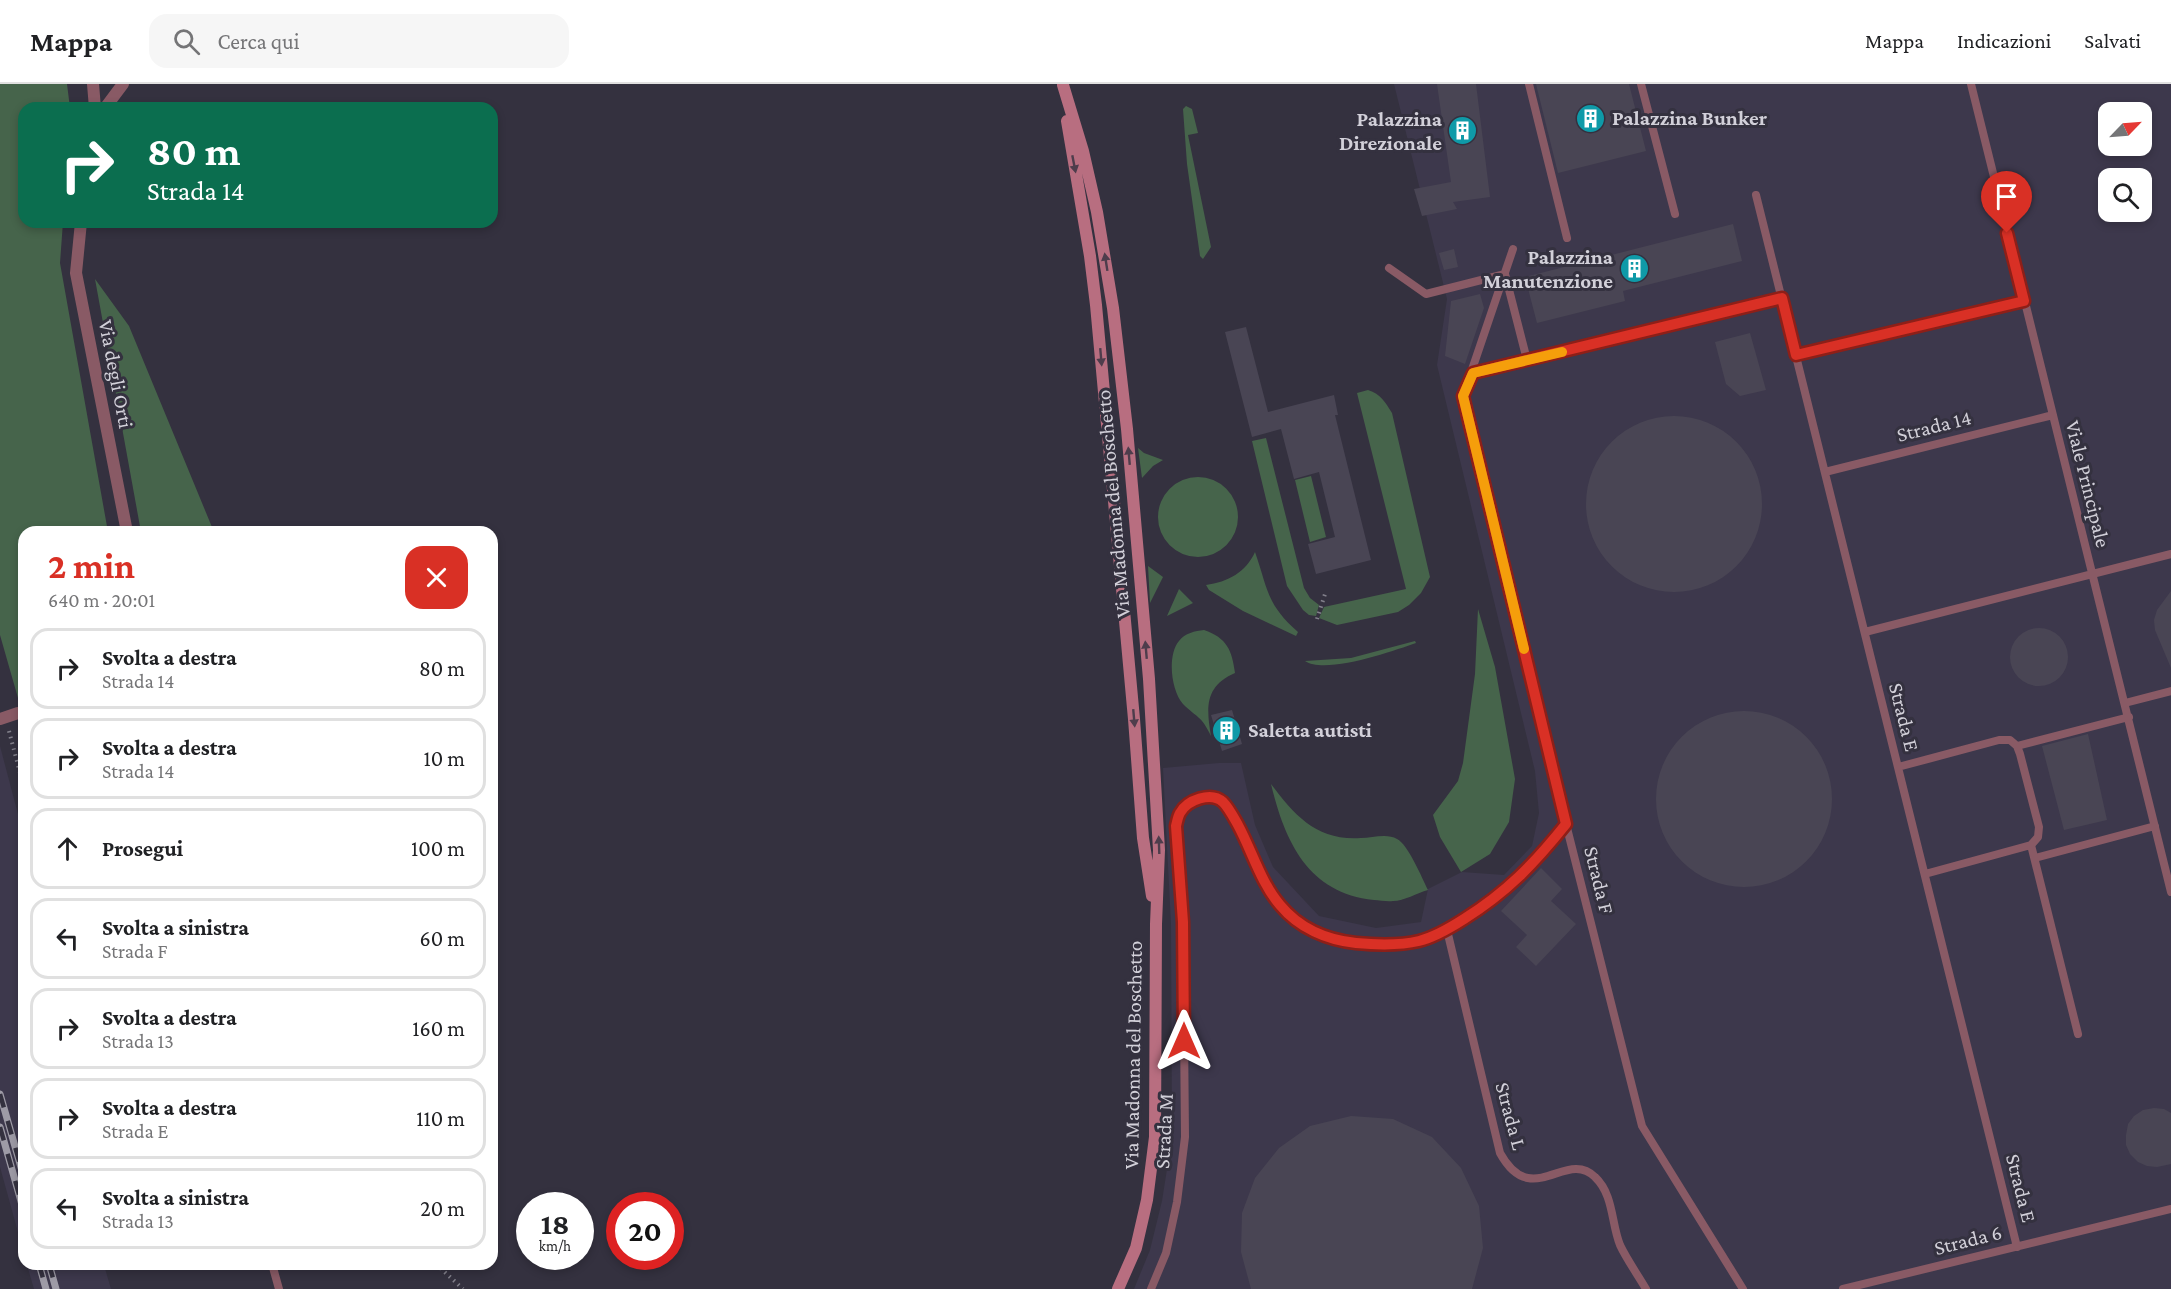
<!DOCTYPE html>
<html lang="it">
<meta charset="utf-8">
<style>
:root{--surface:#fff;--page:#f6f6f6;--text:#202124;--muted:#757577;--line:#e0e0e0;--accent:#d93025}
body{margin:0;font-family:"Crimson Pro",serif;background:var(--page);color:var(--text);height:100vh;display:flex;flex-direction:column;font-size:22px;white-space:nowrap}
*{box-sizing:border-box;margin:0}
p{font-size:20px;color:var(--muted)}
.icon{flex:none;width:33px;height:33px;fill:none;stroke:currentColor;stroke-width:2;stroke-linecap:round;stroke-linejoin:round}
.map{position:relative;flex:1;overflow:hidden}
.sheet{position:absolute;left:18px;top:442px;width:480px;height:744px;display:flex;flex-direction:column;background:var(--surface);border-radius:18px;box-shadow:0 3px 9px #0003}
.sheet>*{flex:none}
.hud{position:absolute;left:18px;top:18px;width:480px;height:126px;border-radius:18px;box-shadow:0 3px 9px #0003;background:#0b6e4f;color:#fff;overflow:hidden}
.needle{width:39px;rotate:65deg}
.tools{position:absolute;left:2098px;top:18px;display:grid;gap:12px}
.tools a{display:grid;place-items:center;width:54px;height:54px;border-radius:12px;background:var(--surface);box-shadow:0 3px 9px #0003;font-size:30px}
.speed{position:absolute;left:516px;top:1108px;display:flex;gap:12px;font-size:30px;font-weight:700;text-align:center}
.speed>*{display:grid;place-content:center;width:78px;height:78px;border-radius:50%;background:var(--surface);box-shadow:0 3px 9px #0003;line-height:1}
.speed small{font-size:15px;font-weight:400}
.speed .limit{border:9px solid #d22;background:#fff;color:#111}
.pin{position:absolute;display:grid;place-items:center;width:51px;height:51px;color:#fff;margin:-62px -26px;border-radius:50% 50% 50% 0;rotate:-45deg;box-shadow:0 0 6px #0007}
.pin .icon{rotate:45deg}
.me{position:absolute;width:66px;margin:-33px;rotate:0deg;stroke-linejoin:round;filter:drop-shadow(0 0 4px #0008)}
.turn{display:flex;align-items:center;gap:21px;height:126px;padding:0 30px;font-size:27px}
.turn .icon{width:78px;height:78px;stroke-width:2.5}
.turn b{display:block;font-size:42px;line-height:51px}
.round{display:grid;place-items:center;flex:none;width:63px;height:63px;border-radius:18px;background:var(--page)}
.head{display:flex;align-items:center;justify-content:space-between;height:102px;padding:0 30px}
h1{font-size:36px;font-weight:700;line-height:45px;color:var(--accent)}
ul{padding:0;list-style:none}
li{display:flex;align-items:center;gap:18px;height:81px;margin:0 12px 9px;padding:0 18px;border:3px solid var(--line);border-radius:18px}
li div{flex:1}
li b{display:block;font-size:22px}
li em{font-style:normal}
header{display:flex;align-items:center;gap:36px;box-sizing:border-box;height:84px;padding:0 30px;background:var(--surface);border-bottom:2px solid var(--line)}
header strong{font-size:28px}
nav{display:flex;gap:33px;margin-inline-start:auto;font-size:21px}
.search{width:420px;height:54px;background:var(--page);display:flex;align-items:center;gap:15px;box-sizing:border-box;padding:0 21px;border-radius:18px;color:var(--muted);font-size:22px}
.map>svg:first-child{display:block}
.built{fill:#3d384c;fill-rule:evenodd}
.green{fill:#46644b}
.building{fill:#494554}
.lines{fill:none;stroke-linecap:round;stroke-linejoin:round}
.path{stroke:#82808b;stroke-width:4;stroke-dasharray:1.5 4.5;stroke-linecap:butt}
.service{stroke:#895a65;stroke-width:8}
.minor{stroke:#895a65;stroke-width:12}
.secondary{stroke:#b86e80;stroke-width:12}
.rail-casing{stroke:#9e9ba6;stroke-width:7}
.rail{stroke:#34313f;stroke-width:4.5;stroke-dasharray:14;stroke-linecap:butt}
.minor-bridge{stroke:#895a65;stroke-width:12}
.oneway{fill:#4e3d4c}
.route-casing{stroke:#8d1f18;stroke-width:15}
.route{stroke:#d93025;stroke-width:10}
.slow{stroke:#f59e0b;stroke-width:10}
.labels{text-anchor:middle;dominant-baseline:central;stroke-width:6;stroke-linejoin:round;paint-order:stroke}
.poi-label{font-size:21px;font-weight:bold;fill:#d2d0d9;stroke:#34313f;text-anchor:start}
.street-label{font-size:21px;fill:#d2d0d9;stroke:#34313f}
</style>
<header>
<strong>Mappa</strong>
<div class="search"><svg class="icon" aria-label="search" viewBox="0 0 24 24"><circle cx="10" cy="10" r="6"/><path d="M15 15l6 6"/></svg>Cerca qui</div>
<nav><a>Mappa</a><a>Indicazioni</a><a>Salvati</a></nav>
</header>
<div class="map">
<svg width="2171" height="1205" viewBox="0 0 2171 1205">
<rect width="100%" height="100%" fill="#34313f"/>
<path class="built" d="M 1394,0 L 2171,0 L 2171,1205 L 1134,1205 L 1150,1166 L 1162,1117 L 1172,1053 L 1171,840 L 1163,684 L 1219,679 L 1241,679 L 1255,741 L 1273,783 L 1319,832 L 1376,844 L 1421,838 L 1428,805 L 1462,788 L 1504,791 L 1532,762 L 1539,729 L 1535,687 L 1437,281 L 1447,215 ZM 2109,28 L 2142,28 L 2142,62 L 2109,62 ZM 2109,94 L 2142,94 L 2142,128 L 2109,128 Z
M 0,662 L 24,753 L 24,1170 L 0,1083 Z
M 27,1181 L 104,1181 L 111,1205 L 34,1205 Z"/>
<path class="green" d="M 0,0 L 67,0 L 70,24 L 24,24 L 24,138 L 63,138 L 60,179 L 108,448 L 24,448 L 24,635 L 0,551 Z
M 1186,22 L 1192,25 L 1198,49 L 1188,51 L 1211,163 L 1203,175 L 1200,172 L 1187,80 L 1183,25 Z
M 95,195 L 129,242 L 214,448 L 141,448 Z
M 1368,306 C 1381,310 1385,318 1392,329 L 1430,493 L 1421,509 L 1409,521 L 1398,528 L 1337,541 L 1319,534 L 1324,523 L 1406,505 L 1357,309 Z
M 1266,354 L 1304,504 L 1310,514 L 1319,521 L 1316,532 L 1309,531 L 1303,526 L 1287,502 L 1252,357 Z
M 1138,364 L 1144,369 L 1163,376 L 1153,382 L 1142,394 Z
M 1311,392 L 1326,453 L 1310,458 L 1295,396 Z
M1158 433a40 40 0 1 1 80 0a40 40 0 1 1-80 0Z
M 1255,468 C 1268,505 1266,520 1298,548 L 1296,552 L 1243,527 L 1209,506 L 1206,501 C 1228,498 1246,488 1255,468 Z
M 1148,482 L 1163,493 L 1150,519 Z
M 1179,505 L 1193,519 L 1167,532 Z
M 1478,525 L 1495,583 L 1515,695 L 1509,738 L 1490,770 L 1461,788 L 1440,753 L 1433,731 L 1458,697 L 1463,679 L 1475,590 Z
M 1204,546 C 1227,554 1232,566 1235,589 C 1205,602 1206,623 1211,652 C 1201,631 1197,634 1183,620 C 1171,607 1167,571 1179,557 C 1185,549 1195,547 1204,546 Z
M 1415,557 L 1416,559 C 1393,567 1325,591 1305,577 L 1351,574 Z
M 1271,700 C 1295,732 1317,757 1361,754 C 1372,754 1387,749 1397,755 C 1408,760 1422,794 1428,806 C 1417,809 1404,817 1393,817 C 1387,818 1380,816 1374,816 C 1308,809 1285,758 1271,700 Z"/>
<path class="building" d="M 1437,0 L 1476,0 L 1490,113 L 1453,118 L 1457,125 L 1422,132 L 1414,105 L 1451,98 Z
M 1536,0 L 1629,0 L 1646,67 L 1558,89 Z
M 1733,140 L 1742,177 L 1623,207 L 1625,217 L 1537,239 L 1525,193 Z
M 1454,165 L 1458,183 L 1444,186 L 1439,169 Z
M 1480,210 L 1484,224 L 1465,280 L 1445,272 L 1451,217 Z
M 1246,243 L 1268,328 L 1334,311 L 1338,331 L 1335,331 L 1371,476 L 1316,490 L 1308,460 L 1335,453 L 1319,388 L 1294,395 L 1281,345 L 1252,353 L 1225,248 Z
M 1750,249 L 1766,306 L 1740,312 L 1726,300 L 1715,258 Z
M1586 420a88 88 0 1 1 176 0a88 88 0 1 1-176 0Z
M 2171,507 L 2171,584 L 2155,546 L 2154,536 L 2157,526 Z
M2010 573a29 29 0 1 1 58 0a29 29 0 1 1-58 0Z
M 1232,626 L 1242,660 L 1222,667 L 1211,631 Z
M1656 715a88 88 0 1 1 176 0a88 88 0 1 1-176 0Z
M 2088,650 L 2107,736 L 2064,746 L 2042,662 Z
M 1541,784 L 1562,805 L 1551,817 L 1576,840 L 1536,882 L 1516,863 L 1527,851 L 1501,827 Z
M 2154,1024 L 2164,1025 L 2171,1029 L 2171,1080 L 2157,1083 L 2147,1082 L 2138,1078 L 2130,1070 L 2126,1061 L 2126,1051 L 2128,1040 L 2134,1032 L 2143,1026 Z
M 1351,1032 L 1393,1035 L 1432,1053 L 1461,1084 L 1479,1122 L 1483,1164 L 1472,1205 L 1251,1205 L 1241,1168 L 1242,1129 L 1255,1094 L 1279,1064 L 1310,1042 Z"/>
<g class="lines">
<path class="path" d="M 1317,535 L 1326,507
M 9,647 L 24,704
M 436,1180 L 463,1205"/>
<path class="service" d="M 1529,0 L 1567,154
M 1641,0 L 1675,130
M 1971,0 L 2171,808
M 1756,111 L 2017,1163
M 1513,165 L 1463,312 L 1566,740 L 1642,1042 L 1743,1205
M 1389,184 L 1426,210 L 1505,190 L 1527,276
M 1796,271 L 2024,217
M 1473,289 L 1782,215
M 1825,388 L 2053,331
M 1865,548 L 2171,470
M 2125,619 L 2171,607
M 2017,662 L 2129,633
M 1898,683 L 1999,656 L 2010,656 L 2017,662 L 2020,670 L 2039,743 L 2038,753 L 2031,761 L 1925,790
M 2031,761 L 2078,950
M 2035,774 L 2155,742
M 1447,846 L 1500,1069 C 1532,1127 1566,1064 1595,1093 C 1614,1111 1611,1139 1620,1161 C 1627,1176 1638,1191 1646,1205
M 272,1180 L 279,1205
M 1151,1205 L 1166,1169 L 1177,1118 L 1185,1053 L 1183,838 L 1176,742 C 1177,738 1178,732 1180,729 C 1187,716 1211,707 1223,718 C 1229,724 1234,734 1238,741 C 1252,767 1261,799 1280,822 C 1299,844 1327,856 1356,859 C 1377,861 1398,862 1419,857 C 1435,853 1450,844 1464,835 C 1507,808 1534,780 1566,740
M 1843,1205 L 2171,1125"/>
<path class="minor" d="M 93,0 L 95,24
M 105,24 L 123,0
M 81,138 L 76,189 L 127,448"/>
<path class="secondary" d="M 1063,1 L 1083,67 L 1097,128 L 1113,224 L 1127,345 L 1149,595 L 1159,766 L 1156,840 L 1155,1053 L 1147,1116 L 1136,1164 L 1118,1205
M 1067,37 L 1090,172 L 1096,221 L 1134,635 L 1143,754 L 1152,812"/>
<defs>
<path id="rail" d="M 0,1010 L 24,1094
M 0,1043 L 24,1128
M 39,1180 L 46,1205
M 49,1180 L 56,1205"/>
</defs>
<use href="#rail" class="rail-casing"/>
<use href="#rail" class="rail"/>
<path class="minor-bridge" d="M 0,635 L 18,629"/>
</g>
<defs><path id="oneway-solid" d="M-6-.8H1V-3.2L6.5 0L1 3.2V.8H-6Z" transform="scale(1.5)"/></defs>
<g class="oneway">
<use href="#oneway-solid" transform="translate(1074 80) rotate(79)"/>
<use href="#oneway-solid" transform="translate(1106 178) rotate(-99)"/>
<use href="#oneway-solid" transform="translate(1101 273) rotate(85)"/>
<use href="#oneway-solid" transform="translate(1129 372) rotate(-95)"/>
<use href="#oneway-solid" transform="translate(1146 566) rotate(-95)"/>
<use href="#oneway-solid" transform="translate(1134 634) rotate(85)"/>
<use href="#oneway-solid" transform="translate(1159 761) rotate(-92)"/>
</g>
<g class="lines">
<defs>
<path id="route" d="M 1184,957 L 1183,838 L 1176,742 C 1177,738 1178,732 1180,729 C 1187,716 1211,707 1223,718 C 1229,724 1234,734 1238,741 C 1252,767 1261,799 1280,821 C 1299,844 1327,856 1356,859 C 1377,861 1398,862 1419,857 C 1435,853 1450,844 1464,835 C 1507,808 1534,780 1566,740 L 1463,312 L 1473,289 L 1782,214 L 1796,271 L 2024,217 L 2007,149"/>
</defs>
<use href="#route" class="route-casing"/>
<use href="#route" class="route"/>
<path class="slow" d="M 1524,565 L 1463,312 L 1473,289 L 1562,268"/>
</g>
<defs>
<symbol id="building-disc" viewBox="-11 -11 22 22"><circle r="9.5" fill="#0f9aa8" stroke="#34313f"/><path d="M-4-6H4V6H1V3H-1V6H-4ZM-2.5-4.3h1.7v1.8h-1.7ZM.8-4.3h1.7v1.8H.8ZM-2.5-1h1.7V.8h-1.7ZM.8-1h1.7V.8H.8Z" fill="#fff"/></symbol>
</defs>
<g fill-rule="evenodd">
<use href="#building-disc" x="1574" y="18" width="33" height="33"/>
<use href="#building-disc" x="1446" y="30" width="33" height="33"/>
<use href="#building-disc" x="1618" y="168" width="33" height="33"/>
<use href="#building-disc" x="1210" y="630" width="33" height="33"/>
</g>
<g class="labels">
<g class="poi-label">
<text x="1612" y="34">Palazzina Bunker</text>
<text x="1442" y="35" text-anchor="end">Palazzina<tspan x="1442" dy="24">Direzionale</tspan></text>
<text x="1613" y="173" text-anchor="end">Palazzina<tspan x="1613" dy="24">Manutenzione</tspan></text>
<text x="1248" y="646">Saletta autisti</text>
</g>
<g class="street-label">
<text transform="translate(116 290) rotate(79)">Via degli Orti</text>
<text transform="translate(1934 342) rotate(-14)">Strada 14</text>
<text transform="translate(2088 400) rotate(76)">Viale Principale</text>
<text transform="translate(1113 420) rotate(-95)">Via Madonna del Boschetto</text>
<text transform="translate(1904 633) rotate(76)">Strada E</text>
<text transform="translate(1599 796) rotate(76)">Strada F</text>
<text transform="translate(1133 971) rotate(-89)">Via Madonna del Boschetto</text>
<text transform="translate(1511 1032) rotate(75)">Strada L</text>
<text transform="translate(1164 1047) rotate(-87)">Strada M</text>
<text transform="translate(2021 1104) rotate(76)">Strada E</text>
<text transform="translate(1968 1156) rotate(-14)">Strada 6</text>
</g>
</g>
</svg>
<div class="tools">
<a><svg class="needle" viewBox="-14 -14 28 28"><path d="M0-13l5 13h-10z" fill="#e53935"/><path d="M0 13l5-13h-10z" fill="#757577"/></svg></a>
<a><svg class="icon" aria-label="search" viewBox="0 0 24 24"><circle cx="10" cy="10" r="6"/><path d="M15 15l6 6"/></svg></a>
</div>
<div class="speed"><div>18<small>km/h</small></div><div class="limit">20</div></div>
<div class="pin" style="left:2007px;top:149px;background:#d93025"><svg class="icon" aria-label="arrive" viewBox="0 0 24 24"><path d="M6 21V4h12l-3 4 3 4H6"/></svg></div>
<svg class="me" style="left:1184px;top:957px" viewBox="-20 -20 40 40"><path d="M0-17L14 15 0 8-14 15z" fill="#d93025" stroke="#fff" stroke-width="4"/></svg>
<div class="hud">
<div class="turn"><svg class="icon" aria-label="right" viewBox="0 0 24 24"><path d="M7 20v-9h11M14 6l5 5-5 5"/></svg><div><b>80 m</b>Strada 14</div></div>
</div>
<section class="sheet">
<div class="head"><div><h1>2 min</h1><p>640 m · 20:01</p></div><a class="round" style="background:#d93025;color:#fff"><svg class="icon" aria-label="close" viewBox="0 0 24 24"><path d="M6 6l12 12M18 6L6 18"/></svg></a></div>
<ul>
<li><svg class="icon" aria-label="right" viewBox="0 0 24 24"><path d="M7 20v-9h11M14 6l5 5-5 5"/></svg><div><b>Svolta a destra</b><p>Strada 14</p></div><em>80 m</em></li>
<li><svg class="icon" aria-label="right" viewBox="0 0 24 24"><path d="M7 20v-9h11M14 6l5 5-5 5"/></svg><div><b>Svolta a destra</b><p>Strada 14</p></div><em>10 m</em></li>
<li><svg class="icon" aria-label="ahead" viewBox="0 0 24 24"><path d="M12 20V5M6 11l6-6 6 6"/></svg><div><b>Prosegui</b></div><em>100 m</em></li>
<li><svg class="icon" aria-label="left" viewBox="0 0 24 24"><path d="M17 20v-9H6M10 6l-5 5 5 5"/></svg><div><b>Svolta a sinistra</b><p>Strada F</p></div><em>60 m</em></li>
<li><svg class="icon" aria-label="right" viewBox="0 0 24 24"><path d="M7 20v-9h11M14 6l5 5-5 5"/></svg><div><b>Svolta a destra</b><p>Strada 13</p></div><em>160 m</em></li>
<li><svg class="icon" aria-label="right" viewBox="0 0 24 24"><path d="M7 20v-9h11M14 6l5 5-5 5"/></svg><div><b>Svolta a destra</b><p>Strada E</p></div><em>110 m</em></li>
<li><svg class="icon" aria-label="left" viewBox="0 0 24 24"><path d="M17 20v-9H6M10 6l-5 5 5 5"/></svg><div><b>Svolta a sinistra</b><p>Strada 13</p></div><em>20 m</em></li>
</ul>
</section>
</div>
